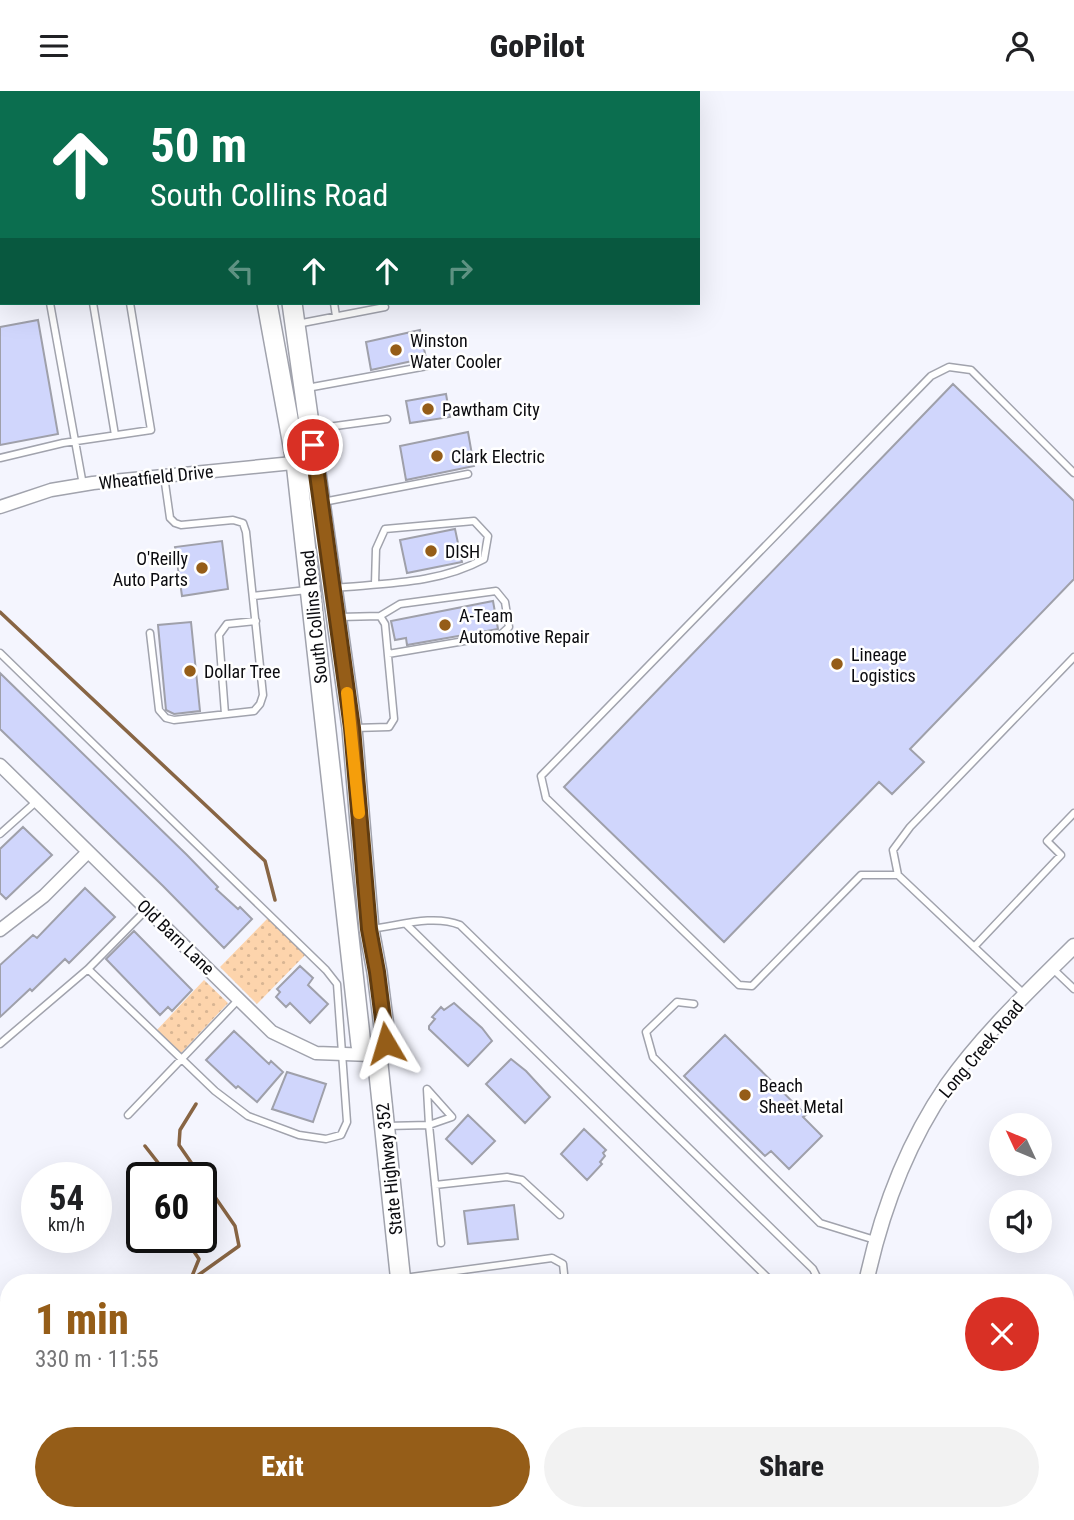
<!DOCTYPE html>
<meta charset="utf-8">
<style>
:root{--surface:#fff;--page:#f2f2f2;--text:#202124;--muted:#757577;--accent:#955d18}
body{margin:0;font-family:"Roboto Condensed",sans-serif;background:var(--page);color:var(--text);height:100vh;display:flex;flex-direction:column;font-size:26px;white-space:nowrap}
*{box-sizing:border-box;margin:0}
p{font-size:23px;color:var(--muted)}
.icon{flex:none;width:38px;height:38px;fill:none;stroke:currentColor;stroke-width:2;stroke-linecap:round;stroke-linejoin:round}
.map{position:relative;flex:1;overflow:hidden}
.drawer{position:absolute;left:0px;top:1183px;width:1074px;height:247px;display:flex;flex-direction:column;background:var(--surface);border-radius:28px 28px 0 0;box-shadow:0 7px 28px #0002}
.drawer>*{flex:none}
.hud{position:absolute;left:0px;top:0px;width:700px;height:214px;box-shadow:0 7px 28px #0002;background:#0b6e4f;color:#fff;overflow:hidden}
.needle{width:46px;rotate:314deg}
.buttons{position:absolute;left:989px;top:1022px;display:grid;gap:14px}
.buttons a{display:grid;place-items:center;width:63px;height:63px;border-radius:50%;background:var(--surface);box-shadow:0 7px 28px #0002;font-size:35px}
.speed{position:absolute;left:21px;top:1071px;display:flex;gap:14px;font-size:35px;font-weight:700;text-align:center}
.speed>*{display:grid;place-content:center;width:91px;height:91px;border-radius:50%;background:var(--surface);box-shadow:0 7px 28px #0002;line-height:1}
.speed small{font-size:18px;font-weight:400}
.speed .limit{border:4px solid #111;border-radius:10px;background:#fff;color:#111}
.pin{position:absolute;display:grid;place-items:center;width:60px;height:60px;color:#fff;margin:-30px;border:4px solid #fff;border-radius:50%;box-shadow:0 2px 7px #0007}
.me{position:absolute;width:77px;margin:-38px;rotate:353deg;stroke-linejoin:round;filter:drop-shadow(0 0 5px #0008)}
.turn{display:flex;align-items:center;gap:24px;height:147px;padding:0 35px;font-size:32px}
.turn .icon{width:91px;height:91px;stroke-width:2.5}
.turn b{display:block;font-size:49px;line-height:60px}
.lanes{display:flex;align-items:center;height:66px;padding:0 35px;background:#0003;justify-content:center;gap:35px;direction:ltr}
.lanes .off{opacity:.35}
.round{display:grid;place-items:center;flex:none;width:74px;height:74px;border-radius:37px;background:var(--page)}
.overview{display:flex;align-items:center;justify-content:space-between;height:119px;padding:0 35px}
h1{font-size:42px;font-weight:800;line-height:52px;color:var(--accent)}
.action{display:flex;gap:14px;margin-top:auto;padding:14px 35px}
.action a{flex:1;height:80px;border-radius:42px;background:var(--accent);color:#fff;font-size:28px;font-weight:800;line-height:80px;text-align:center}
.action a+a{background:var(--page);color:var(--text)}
header{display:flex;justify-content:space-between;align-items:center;height:91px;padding:0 35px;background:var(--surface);font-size:32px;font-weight:800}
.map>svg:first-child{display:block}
.grass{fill:url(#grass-dots)}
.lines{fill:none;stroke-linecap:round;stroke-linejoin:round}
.stream{stroke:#886544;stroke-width:3.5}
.building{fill:#d0d6fc;stroke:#9fa0aa;stroke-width:2}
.service-casing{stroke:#a1a3ad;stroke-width:9}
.minor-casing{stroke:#a1a3ad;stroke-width:15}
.tertiary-casing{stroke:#a1a3ad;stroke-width:17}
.primary-casing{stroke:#a1a3ad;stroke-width:22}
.service{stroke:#fff;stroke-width:6}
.minor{stroke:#fff;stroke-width:12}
.tertiary{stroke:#fff;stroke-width:14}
.primary{stroke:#fff;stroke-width:19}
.route-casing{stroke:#613c10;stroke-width:18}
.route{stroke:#955d18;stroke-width:12}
.slow{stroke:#f59e0b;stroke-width:12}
.poi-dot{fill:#955d18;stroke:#fff;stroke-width:2.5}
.labels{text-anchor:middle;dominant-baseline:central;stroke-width:5;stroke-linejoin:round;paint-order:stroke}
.poi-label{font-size:18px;fill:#0b0b0f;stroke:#fff;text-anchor:start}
.street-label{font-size:18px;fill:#0b0b0f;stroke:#fff}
</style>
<header><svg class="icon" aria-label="menu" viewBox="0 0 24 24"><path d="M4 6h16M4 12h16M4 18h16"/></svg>GoPilot<svg class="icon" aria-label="person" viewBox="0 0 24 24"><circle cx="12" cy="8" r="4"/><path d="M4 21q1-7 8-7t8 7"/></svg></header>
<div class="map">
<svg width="1074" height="1429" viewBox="0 0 1074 1429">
<defs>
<pattern id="grass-dots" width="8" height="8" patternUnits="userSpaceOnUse" patternTransform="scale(1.75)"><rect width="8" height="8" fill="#fdd4ac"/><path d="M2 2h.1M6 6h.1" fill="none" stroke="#d8b593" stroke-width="1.8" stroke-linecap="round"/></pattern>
</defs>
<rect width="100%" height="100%" fill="#f4f5fe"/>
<path class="grass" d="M 269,826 L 306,863 L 257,913 L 220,876 Z
M 204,889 L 228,912 L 180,963 L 156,940 Z"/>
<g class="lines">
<path class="stream" d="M 0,521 L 265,770 L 275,809
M 145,1055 L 170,1087
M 184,1146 L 199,1168 L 190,1190
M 190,1190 L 239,1155 L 235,1135 L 179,1054 L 180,1039 L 196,1013
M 274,1429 L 282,1421"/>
</g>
<path class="building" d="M 38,229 L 58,343 L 0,354 L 0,236 Z
M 420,239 L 426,267 L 371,279 L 366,251 Z
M 953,293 L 1074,410 L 1074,488 L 910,658 L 924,671 L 892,703 L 879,691 L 724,851 L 564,696 Z
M 446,303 L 450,326 L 410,332 L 406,310 Z
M 468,341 L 474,375 L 406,389 L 400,355 Z
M 455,438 L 462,471 L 407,482 L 400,449 Z
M 222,450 L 228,498 L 182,505 L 175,456 Z
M 493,510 L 498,538 L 407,554 L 406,547 L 395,549 L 391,530 Z
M 191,531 L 200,620 L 174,623 L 166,619 L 158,534 Z
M 0,582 L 187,764 L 218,796 L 216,798 L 238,818 L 240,816 L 252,828 L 224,857 L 163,795 L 0,638 Z
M 23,736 L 52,764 L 6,808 L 0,802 L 0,758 Z
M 85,797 L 115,826 L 69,872 L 65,868 L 32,900 L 30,898 L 0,926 L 0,874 L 33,844 L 37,847 Z
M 134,840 L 192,899 L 172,920 L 168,916 L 160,924 L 106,868 Z
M 300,875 L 313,887 L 308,894 L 328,913 L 310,932 L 290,912 L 286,916 L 276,906 L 280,901 L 277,898 Z
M 454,912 L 482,937 L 492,950 L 468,975 L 429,938 L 429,935 L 435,928 L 432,926 L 441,916 L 444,919 Z
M 234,940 L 269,973 L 271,970 L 283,981 L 257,1011 L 238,995 L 236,997 L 206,969 Z
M 725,944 L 806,1024 L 803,1026 L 822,1045 L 789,1078 L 771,1060 L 765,1065 L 684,985 Z
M 511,968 L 526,980 L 550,1006 L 525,1032 L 486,993 Z
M 287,981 L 326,993 L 313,1031 L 272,1018 Z
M 468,1024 L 495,1050 L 472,1073 L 446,1048 Z
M 584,1038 L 606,1059 L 603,1062 L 605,1065 L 600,1071 L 602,1073 L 587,1089 L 561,1063 Z
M 514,1114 L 518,1148 L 468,1153 L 464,1120 Z"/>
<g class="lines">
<defs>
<path id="service" d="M 78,0 L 78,2
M 306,0 L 307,2
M 0,32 L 2,34
M 50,212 L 83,394
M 93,212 L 115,344
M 334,212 L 336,225
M 297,233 L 385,216
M 307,297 L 427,275
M 313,338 L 387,328
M 0,367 L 63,352 L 151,339 L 130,212
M 323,411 L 468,383
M 334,497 C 386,492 438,493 484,468 L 488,445 L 474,430 L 385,438 L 376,458 L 375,493
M 253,505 L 307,499
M 380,525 L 400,513 L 496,500 L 505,511 L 509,536 L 500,544 L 388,563
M 340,526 L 380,525 L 385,533 L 394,628 L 389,636 L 354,637
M 150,542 L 159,619 L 166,627 L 174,629 L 254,620 L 260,613 L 263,604 L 246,441 L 243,432 L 233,429 L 181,434 L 175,432 L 170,427 L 164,385
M 0,562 L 326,879 L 337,893 L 347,1031 L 341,1044 L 326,1048 L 299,1044 L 248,1025 L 215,1000 L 88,878
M 225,623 L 219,544 L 227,533 L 256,530
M 0,743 L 37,710
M 898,784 L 893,759 L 910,736 L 1074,566
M 407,834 L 773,1192
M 371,838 C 398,835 433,823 460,834 L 813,1178 L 820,1192
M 974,856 L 1061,764 L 1047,750 L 1074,722
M 1052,877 L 1074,898
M 1024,903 L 898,784 L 861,784 L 752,895 L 739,894 L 546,707 L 541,685 L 931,285 L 949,276 L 971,279 L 1074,382
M 694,913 L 677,911 L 646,941 L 653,966 L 820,1132 L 875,1149
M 0,953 L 88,878 L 147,818
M 427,998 L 452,1026 L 429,1034 Z
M 128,1024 L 239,908
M 386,1035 L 429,1034 L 441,1152
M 435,1094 L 507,1086 L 522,1089 L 560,1124
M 404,1187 L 552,1167 L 563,1173 L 565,1192
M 0,1214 L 9,1225
M 165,1421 L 171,1429
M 355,1421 L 363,1429
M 480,1421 L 481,1429
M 693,1421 L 694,1429
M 771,1421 L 781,1429
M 19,1429 L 27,1421
M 380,1429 L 423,1422"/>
<path id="minor" d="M 0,416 L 51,399 L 93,392 L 303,371
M 0,674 L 272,941 L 316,962 L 372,964
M 0,839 L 44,805 L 88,761
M 0,1341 L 9,1352
M 64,1421 L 70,1429"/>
<path id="tertiary" d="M 866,1192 C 881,1121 906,1054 947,994 C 983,943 1030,899 1074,855
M 793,1429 L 799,1421"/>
<path id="primary" d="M 228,0 L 229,2
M 246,0 L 247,2
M 267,212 L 296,371 L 361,954 L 377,964
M 292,212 L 352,637 L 369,838 L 377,881 L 386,952 L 377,964 L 401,1192
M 425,1421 L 426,1429"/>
</defs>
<use href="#service" class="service-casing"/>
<use href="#minor" class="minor-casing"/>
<use href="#tertiary" class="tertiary-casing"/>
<use href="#primary" class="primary-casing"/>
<use href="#service" class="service"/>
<use href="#minor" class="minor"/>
<use href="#tertiary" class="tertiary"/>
<use href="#primary" class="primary"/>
</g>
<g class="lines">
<defs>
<path id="route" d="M 313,354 L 352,637 L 369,838 L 377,881 L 386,952"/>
</defs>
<use href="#route" class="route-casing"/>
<use href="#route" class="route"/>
<path class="slow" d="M 347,602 L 359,722"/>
</g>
<g class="poi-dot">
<circle cx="396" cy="259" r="7"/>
<circle cx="428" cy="318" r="7"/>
<circle cx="437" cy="365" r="7"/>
<circle cx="431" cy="460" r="7"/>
<circle cx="202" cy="477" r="7"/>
<circle cx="445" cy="534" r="7"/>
<circle cx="837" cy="573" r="7"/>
<circle cx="190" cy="580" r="7"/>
<circle cx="745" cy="1004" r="7"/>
</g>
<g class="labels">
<g class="poi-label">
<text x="410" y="249">Winston<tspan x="410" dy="21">Water Cooler</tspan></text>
<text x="442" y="318">Pawtham City</text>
<text x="451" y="365">Clark Electric</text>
<text x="445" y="460">DISH</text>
<text x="188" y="467" text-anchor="end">O'Reilly<tspan x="188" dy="21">Auto Parts</tspan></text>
<text x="459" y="524">A-Team<tspan x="459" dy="21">Automotive Repair</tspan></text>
<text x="851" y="563">Lineage<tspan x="851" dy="21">Logistics</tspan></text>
<text x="204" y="580">Dollar Tree</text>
<text x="759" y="994">Beach<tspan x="759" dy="21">Sheet Metal</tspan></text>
</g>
<g class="street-label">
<text transform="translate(156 386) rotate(-6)">Wheatfield Drive</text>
<text transform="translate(314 526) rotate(-96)">South Collins Road</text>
<text transform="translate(176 846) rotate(44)">Old Barn Lane</text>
<text transform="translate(981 958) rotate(-50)">Long Creek Road</text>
<text transform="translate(389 1078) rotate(-96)">State Highway 352</text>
</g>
</g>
</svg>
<div class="buttons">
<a><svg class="needle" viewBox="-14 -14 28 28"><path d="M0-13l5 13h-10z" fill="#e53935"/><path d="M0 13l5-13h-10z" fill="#757577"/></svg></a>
<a><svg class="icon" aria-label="sound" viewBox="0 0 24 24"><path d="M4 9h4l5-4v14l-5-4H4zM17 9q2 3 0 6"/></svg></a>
</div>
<div class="speed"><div>54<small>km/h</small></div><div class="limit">60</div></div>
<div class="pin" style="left:313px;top:354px;background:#d93025"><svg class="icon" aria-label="arrive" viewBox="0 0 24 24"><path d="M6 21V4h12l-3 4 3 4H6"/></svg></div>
<svg class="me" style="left:386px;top:952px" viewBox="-20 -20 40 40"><path d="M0-17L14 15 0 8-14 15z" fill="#955d18" stroke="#fff" stroke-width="4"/></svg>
<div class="hud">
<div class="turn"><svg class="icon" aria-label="ahead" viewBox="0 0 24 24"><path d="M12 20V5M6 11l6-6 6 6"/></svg><div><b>50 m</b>South Collins Road</div></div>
<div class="lanes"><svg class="icon off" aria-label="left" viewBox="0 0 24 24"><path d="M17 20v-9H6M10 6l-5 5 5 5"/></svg><svg class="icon" aria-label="ahead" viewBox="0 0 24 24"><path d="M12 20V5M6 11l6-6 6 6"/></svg><svg class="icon" aria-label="ahead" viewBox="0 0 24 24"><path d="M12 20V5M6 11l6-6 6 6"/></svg><svg class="icon off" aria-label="right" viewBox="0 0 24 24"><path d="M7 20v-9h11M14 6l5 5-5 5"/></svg></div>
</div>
<section class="drawer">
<div class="overview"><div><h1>1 min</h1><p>330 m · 11:55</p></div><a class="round" style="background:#d93025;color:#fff"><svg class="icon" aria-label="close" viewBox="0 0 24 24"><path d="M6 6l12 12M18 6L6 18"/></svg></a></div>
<div class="action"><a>Exit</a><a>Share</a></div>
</section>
</div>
